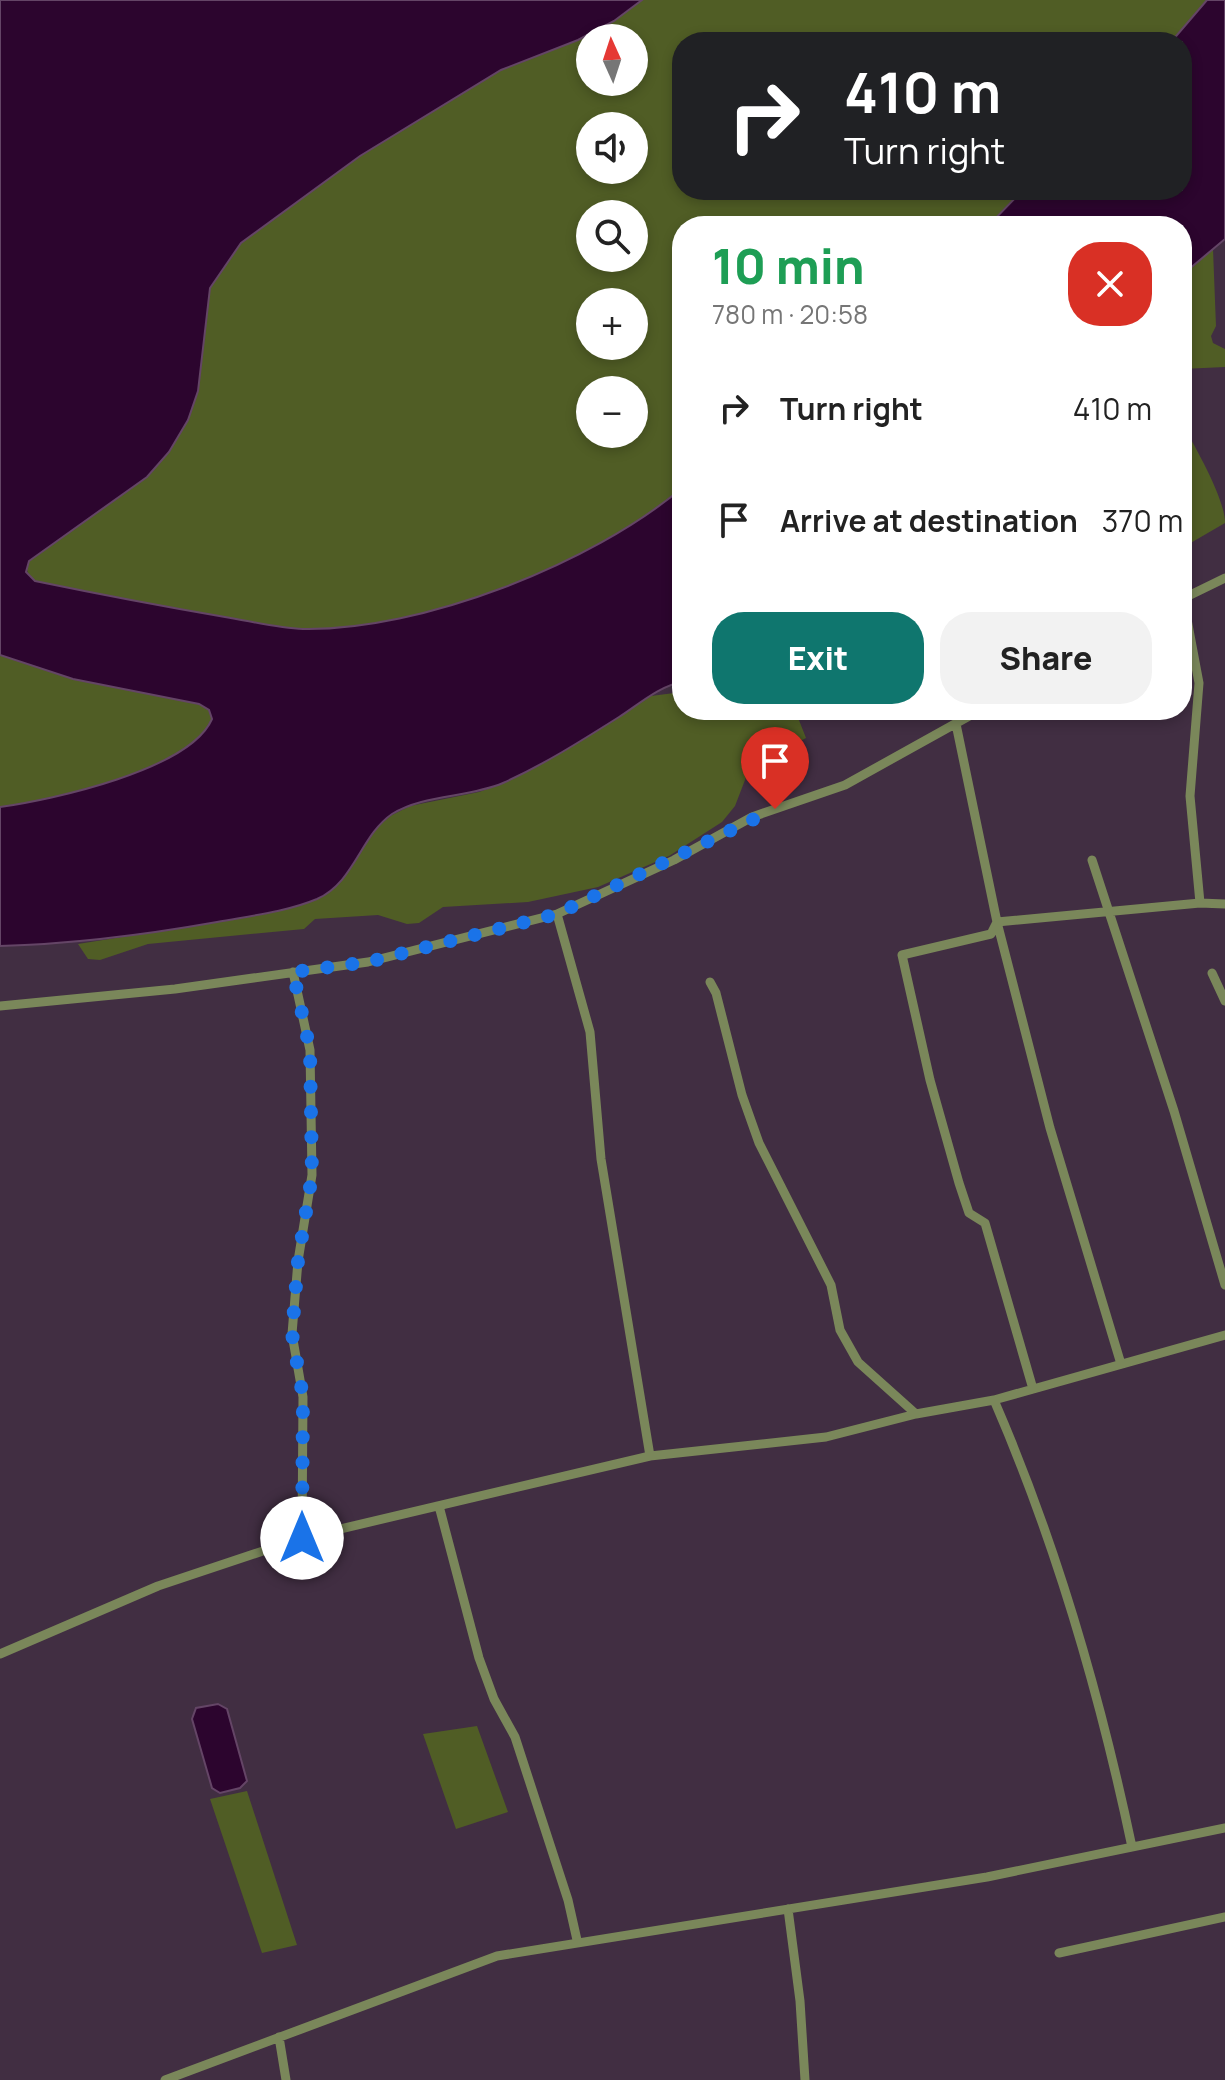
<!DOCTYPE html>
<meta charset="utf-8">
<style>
:root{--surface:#fff;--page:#f2f2f2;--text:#222;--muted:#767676;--accent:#0f766e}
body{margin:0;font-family:Manrope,sans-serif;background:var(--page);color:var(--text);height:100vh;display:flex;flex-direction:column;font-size:30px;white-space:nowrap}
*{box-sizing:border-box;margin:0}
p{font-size:26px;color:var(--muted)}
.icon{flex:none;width:44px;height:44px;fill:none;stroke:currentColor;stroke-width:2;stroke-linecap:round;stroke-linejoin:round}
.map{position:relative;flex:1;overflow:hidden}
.sheet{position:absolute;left:672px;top:216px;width:520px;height:504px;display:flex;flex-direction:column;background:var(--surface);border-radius:32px;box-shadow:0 4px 12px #0003}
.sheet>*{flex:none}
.banner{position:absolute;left:672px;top:32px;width:520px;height:168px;border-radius:32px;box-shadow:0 4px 12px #0003;background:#202124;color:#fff;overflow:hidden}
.needle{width:52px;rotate:357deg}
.controls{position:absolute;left:576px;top:24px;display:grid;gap:16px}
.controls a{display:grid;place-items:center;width:72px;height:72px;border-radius:50%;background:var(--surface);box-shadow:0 4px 12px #0003;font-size:40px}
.pin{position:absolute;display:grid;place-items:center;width:68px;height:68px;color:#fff;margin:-82px -34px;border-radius:50% 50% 50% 0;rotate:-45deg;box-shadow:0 0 8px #0007}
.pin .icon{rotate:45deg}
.me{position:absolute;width:88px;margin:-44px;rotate:0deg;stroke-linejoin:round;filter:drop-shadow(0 0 6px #0008)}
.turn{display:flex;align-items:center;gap:28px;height:168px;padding:0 40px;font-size:36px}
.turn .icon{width:104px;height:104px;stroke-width:2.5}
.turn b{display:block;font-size:56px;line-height:68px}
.round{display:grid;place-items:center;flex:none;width:84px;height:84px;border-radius:32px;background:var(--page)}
.headline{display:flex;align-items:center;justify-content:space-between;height:136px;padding:0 40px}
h1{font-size:48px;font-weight:800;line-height:60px;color:#1e9e55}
.action{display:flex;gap:16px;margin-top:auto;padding:16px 40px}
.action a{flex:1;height:92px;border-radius:32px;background:var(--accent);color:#fff;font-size:32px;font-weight:800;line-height:92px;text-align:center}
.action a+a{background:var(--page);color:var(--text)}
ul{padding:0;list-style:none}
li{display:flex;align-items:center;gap:24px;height:112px;padding:0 40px}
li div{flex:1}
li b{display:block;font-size:30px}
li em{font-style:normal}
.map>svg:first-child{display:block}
.green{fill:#505d25;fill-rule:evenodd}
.water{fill:#2c052e;stroke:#644566;stroke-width:2}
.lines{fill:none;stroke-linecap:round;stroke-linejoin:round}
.minor{stroke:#7a875a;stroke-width:9}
.route{stroke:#1a73e8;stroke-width:14;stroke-dasharray:0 25.2}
</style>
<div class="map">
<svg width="1225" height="2080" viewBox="0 0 1225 2080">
<rect width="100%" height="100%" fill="#412e42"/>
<path class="green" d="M 642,0 L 1207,0 L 1171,42 L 682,42 L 682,190 L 1023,190 L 988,226 L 682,226 L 682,488 C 592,564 421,631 303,629 C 256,628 206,613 160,606 C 129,601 54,591 30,578 L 26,567 L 29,561 L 203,332 L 210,289 L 222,266 L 241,243 L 285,207 L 360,156 L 501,70 L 578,40 L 614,21 ZM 590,38 L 634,38 L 634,82 L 590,82 ZM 590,126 L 634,126 L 634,170 L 590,170 ZM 590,214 L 634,214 L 634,258 L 590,258 ZM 590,302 L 634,302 L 634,346 L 590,346 ZM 590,390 L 634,390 L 634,434 L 590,434 Z
M 1213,249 L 1216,326 L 1211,336 L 1213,343 L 1225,349 L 1225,367 L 1182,369 L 1182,275 Z
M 1182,423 C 1195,447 1225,498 1225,523 L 1182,548 Z
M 0,655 L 73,679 L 199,704 L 209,710 L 212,719 C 190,770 52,800 0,807 Z
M 682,692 L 682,710 L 795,710 L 806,738 L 750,767 L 735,806 L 722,822 L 669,856 L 598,887 L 528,902 L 443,907 L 419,923 L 407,924 L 378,915 L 315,919 L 304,929 L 148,944 L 100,960 L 88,959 L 78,944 L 265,914 L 392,815 L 410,806 L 479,792 L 504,783 L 575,744 L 651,696 Z
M 477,1726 L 508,1812 L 456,1829 L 423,1734 Z
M 247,1791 L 297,1945 L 262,1953 L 210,1799 Z"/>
<path class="water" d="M 0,0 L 642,0 L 614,21 L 578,40 L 501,70 L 360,156 L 241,243 L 210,288 L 198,391 L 188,420 L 169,452 L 147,477 L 29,561 L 26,572 L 35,581 C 98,594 161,606 225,617 C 250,621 277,628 303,629 C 421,631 592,564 682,488 L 682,682 C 659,686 638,705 619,717 C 581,741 543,765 503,783 C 468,798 424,794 392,814 C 360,836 355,882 317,899 C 286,912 249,916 217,922 C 144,935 74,944 0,946 L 0,807 C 51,800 190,770 212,719 L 209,710 L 199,704 L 73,679 L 0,655 Z
M 1207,0 L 1225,0 L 1225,239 L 1182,275 L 1182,226 L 988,226 L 1023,190 L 1182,190 L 1182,42 L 1171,42 Z
M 218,1704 L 227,1709 L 247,1781 L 240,1788 L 220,1793 L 212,1788 L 192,1719 L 196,1708 Z"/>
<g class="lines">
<path class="minor" d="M 1183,598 L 1199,683 L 1190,796 L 1200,903 L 1225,904
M 1182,599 L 1225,578
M 956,724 L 997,922 L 1200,903
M 1092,860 L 1174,1111 L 1225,1285
M 557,914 L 590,1032 L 601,1159 L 650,1456
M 997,922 L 991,934 L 902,955 L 930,1080 L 959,1183 L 969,1213 L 985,1223 L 1033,1389
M 997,922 L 1050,1128 L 1121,1364
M 293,972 L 310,1050 L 312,1175 L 298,1261 L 292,1334 L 303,1397 L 302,1538
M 1212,973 L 1225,1001
M 710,982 L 716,993 L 742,1095 L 759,1143 L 831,1285 L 840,1330 L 858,1362 L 916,1414
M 0,1006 L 175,989 L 368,962 L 557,914 L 674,860 L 752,817 L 845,785 L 980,710
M 994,1400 C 1056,1543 1100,1695 1132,1847
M 439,1506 L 479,1658 L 494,1699 L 515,1737 L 568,1900 L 577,1940
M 0,1654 L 158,1586 L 302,1538 L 650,1456 L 826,1437 L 916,1414 L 994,1400 L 1225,1335
M 788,1909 L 800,2001 L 805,2080
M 1059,1953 L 1225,1917
M 279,2037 L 286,2080
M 165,2080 L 497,1956 L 987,1877 L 1225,1828"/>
</g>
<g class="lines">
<path class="route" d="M 302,1538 L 303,1397 L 292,1334 L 298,1261 L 312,1175 L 310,1050 L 293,972 L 368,962 L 557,914 L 775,809"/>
</g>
</svg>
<div class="controls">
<a><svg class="needle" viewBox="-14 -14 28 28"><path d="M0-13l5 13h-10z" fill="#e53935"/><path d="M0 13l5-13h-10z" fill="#767676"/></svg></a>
<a><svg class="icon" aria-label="sound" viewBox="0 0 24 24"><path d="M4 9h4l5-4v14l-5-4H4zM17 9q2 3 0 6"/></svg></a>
<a><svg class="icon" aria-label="search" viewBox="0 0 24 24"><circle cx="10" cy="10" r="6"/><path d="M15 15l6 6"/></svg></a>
<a>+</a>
<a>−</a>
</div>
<div class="pin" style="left:775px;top:809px;background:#d93025"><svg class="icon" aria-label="arrive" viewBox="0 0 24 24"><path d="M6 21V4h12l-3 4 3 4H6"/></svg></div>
<svg class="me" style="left:302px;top:1538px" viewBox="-20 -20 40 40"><circle r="19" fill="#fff"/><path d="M0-13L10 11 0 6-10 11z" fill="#1a73e8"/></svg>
<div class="banner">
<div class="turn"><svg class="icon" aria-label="right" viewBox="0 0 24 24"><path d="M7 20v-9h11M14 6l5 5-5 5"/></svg><div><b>410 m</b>Turn right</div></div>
</div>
<section class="sheet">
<div class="headline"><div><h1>10 min</h1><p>780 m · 20:58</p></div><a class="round" style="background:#d93025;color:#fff"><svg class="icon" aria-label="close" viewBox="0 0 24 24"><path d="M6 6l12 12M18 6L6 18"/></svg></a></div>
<ul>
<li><svg class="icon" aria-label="right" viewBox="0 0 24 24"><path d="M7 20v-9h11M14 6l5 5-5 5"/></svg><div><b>Turn right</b></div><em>410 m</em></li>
<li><svg class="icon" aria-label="arrive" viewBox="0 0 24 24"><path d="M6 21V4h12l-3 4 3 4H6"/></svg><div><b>Arrive at destination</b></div><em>370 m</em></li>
</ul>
<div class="action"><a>Exit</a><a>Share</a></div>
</section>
</div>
